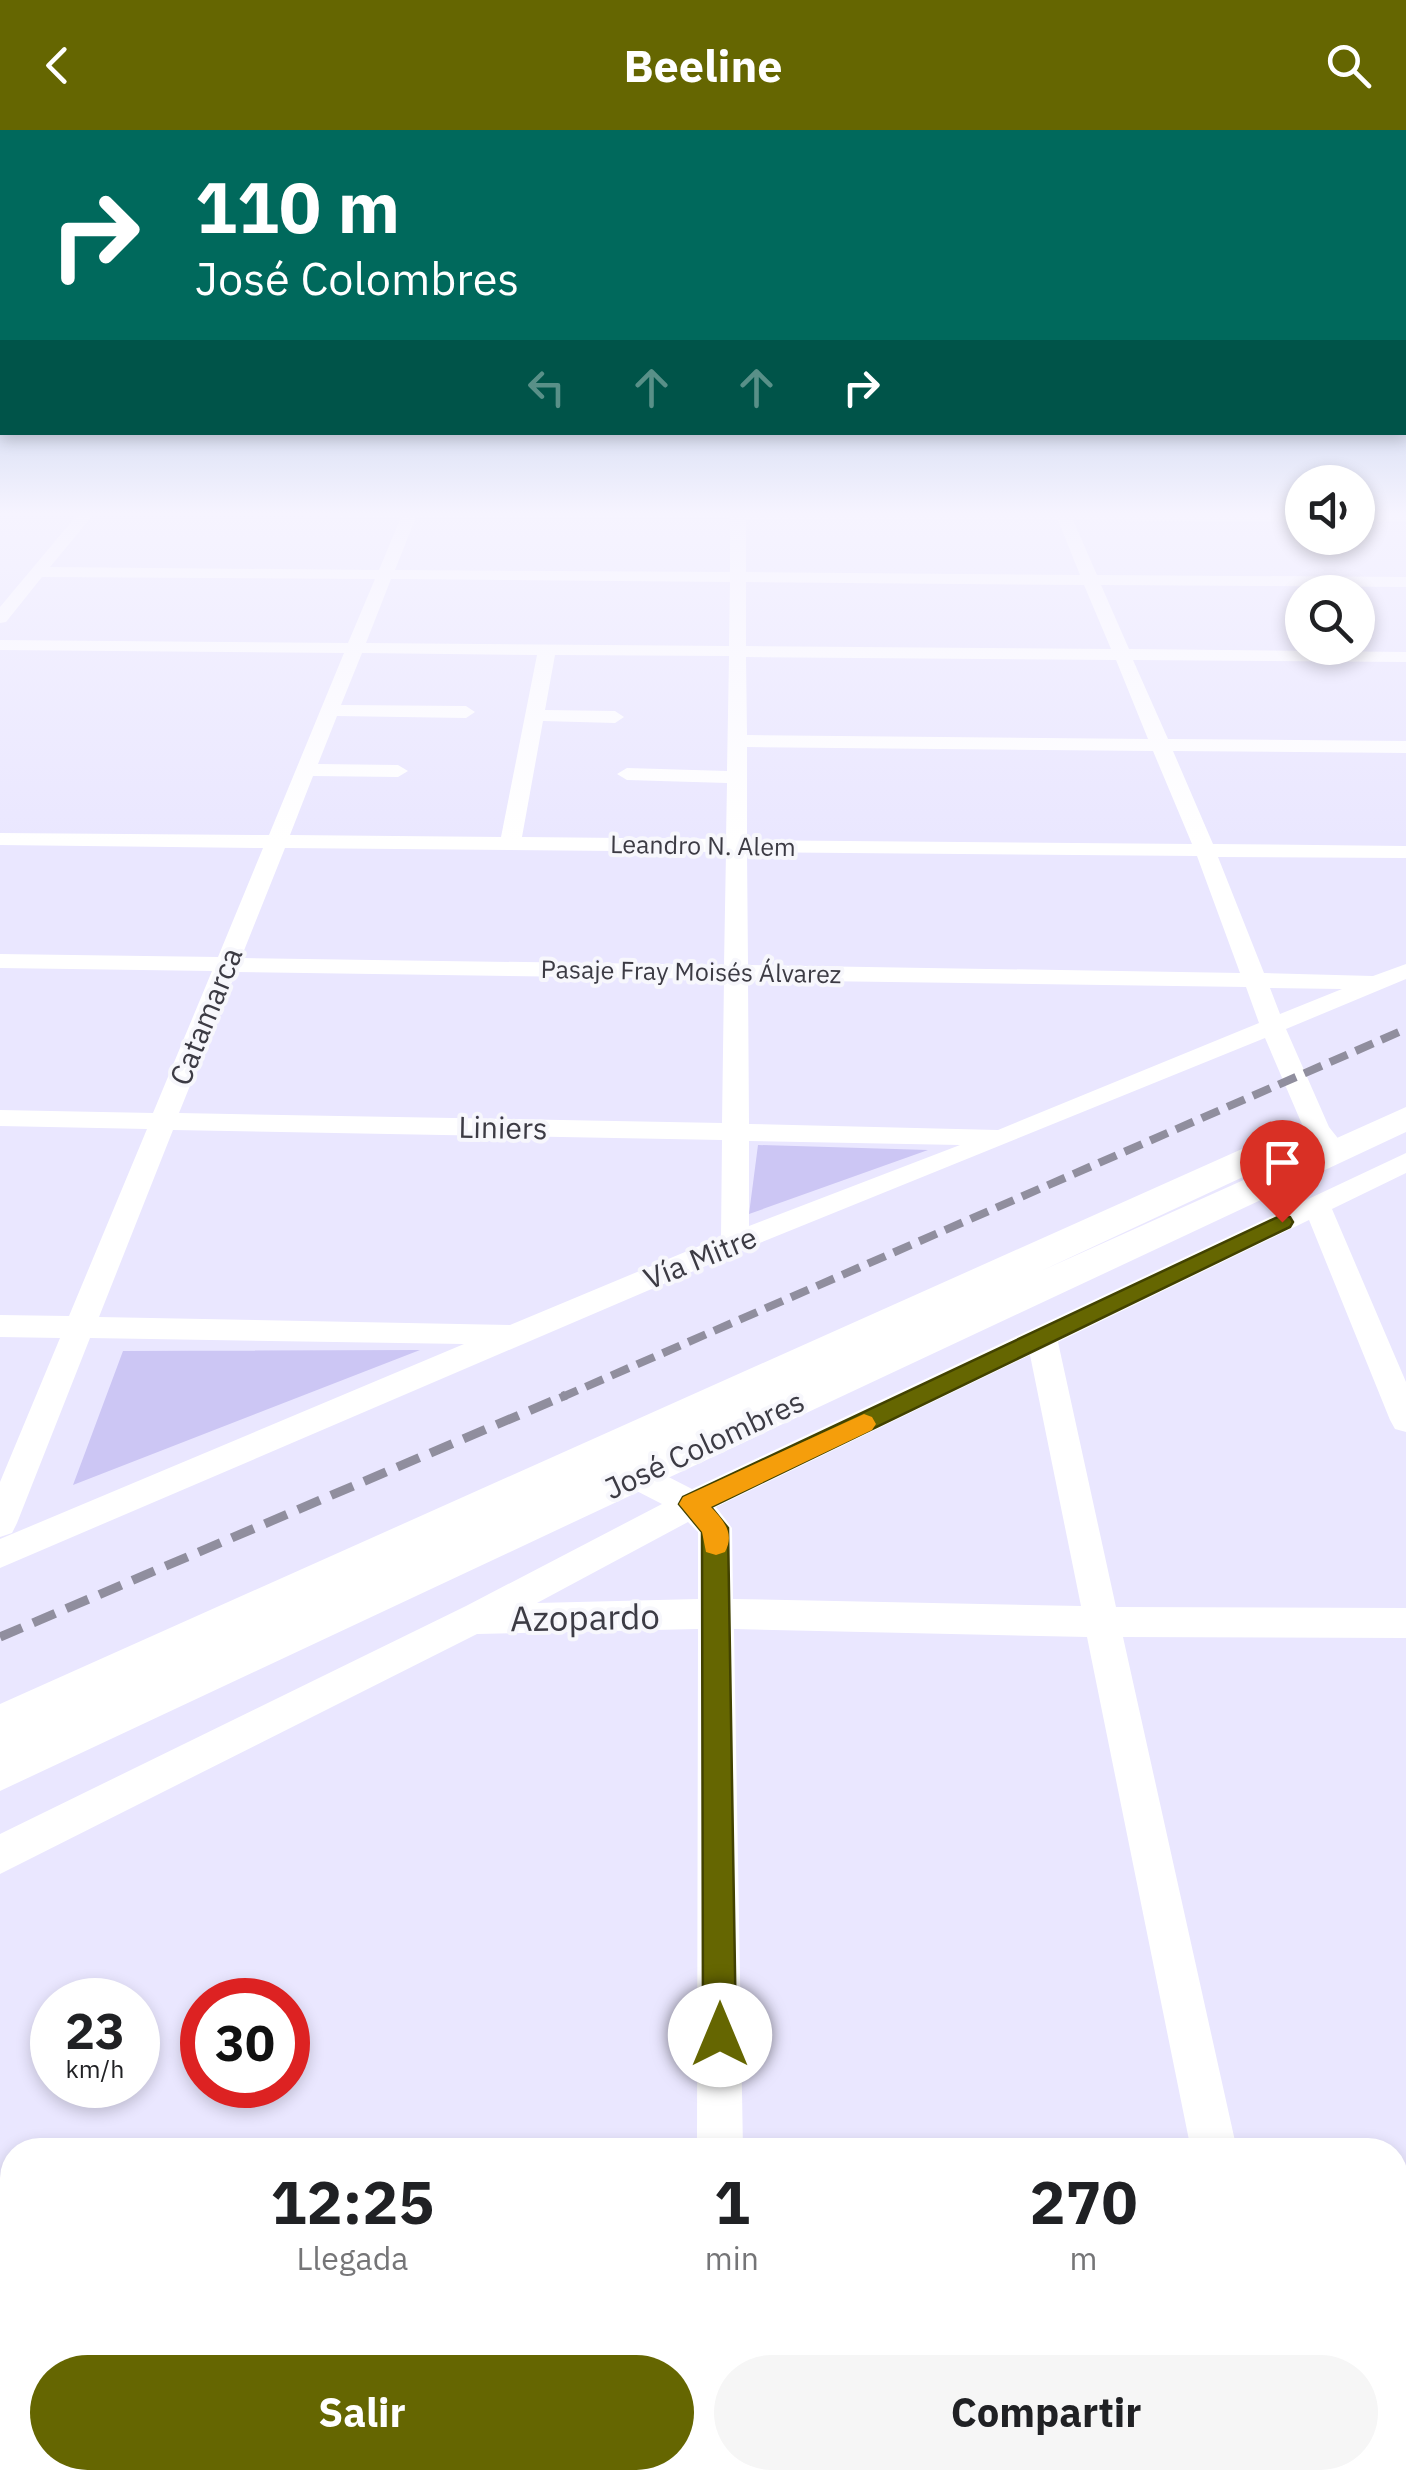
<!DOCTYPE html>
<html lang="es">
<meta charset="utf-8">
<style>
:root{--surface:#fff;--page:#f6f6f6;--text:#202124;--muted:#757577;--accent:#656601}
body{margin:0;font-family:"IBM Plex Sans",sans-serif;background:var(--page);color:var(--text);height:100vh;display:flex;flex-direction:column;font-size:38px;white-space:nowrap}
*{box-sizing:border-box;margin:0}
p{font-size:32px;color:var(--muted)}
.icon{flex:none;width:55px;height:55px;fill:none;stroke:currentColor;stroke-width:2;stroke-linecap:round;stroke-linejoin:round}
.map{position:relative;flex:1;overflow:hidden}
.drawer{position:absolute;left:0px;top:2008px;width:1408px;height:352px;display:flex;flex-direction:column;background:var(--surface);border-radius:40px 40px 0 0;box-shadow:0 5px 15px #0003}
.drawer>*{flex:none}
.guide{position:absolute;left:0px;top:0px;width:1408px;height:305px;box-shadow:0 5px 15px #0003;background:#00695c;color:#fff;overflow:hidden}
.buttons{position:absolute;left:1285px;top:335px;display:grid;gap:20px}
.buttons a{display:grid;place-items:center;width:90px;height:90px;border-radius:50%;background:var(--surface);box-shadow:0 5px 15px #0003;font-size:50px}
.speed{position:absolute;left:30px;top:1848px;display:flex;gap:20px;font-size:50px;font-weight:700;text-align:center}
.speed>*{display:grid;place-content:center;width:130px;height:130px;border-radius:50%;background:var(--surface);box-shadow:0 5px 15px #0003;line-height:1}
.speed small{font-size:25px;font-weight:400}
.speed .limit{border:15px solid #d22;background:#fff;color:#111}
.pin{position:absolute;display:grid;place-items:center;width:85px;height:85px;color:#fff;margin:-102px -42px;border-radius:50% 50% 50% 0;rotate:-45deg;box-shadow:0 0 10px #0007}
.pin .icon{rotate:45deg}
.me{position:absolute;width:110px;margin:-55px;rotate:0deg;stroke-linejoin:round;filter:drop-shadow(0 0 8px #0008)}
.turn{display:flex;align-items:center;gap:35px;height:210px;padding:0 30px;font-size:45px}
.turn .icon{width:130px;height:130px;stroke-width:2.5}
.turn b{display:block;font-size:70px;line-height:85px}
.lanes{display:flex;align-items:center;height:95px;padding:0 30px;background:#0003;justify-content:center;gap:50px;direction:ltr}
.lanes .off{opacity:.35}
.eta{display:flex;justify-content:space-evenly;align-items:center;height:170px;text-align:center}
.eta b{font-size:60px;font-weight:700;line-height:70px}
.action{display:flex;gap:20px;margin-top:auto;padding:20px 30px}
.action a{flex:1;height:115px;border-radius:60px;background:var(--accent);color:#fff;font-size:40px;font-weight:700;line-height:115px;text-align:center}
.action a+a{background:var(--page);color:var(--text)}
header{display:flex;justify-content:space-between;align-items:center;height:130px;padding:0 30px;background:var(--accent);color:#fff;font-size:45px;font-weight:700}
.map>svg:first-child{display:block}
.green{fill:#ccc6f4}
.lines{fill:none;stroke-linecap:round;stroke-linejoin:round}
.minor{fill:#fff;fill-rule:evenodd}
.major{fill:#fff;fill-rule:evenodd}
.rail-far1{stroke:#908e9e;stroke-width:8;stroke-dasharray:19 9;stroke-linecap:butt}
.rail{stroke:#908e9e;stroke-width:9;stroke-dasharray:24 12;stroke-linecap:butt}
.route{fill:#656601;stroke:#424201;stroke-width:2.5}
.slow{fill:#f59e0b}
.labels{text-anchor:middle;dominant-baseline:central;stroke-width:8;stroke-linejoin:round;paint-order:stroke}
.far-street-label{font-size:25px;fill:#3c3b44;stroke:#f7f7fc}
.street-label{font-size:30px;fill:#3c3b44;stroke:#f7f7fc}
.near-street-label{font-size:35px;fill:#3c3b44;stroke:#f7f7fc}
</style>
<header><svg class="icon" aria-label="back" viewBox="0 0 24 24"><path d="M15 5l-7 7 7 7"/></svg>Beeline<svg class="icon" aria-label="search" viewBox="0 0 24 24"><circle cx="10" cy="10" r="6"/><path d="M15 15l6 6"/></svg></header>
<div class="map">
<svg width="1406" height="2359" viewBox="0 0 1406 2359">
<rect width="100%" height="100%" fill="#eae7ff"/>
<path class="green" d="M 758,1015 L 928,1020 L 749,1084 Z
M 420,1220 L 73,1355 L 123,1221 Z"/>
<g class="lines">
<path class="minor" d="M 0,380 L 1302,383 L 1302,392 L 1073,390 L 1097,445 L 1406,447 L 1406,457 L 1101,455 L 1129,519 L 1406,522 L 1406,532 L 1133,530 L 1168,609 L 1406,611 L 1406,623 L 1173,621 L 1213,714 L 1406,716 L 1406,728 L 1218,727 L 1264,843 L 1373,846 L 1406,834 L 1406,849 L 1286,899 L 1329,997 L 1348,1021 L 1344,1027 L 1324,1027 L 1304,999 L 1265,908 L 745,1119 L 0,1438 L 0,1409 L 464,1214 L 90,1208 L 17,1393 L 12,1403 L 0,1407 L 0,1352 L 60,1208 L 0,1207 L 0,1185 L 69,1186 L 147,999 L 0,996 L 0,980 L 153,983 L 212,841 L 0,838 L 0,824 L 218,827 L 263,718 L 0,715 L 0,703 L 269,705 L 344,523 L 0,520 L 0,510 L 348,513 L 375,449 L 42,447 L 6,492 L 0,493 L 0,477 L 77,385 L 0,384 ZM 93,385 L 401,387 L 379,440 L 50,437 ZM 416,387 L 730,388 L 730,442 L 395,440 ZM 746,389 L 1058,390 L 1080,445 L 746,442 ZM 391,449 L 730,452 L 729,516 L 366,513 ZM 746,452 L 1084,455 L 1111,519 L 746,516 ZM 362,523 L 537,525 L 501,707 L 290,705 L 313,646 L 398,647 L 408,641 L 398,635 L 318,634 L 337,586 L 466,588 L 475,582 L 466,576 L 341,575 ZM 555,525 L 729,526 L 727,641 L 627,638 L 617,644 L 627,650 L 727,653 L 726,709 L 522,707 L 543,591 L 615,593 L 624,587 L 615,581 L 545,580 ZM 746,527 L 1116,530 L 1148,609 L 747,605 ZM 747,617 L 1153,621 L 1192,714 L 747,710 ZM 285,718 L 726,722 L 724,835 L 241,828 ZM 747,722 L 1197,726 L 1240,843 L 748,835 ZM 236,842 L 724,849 L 722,993 L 179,983 ZM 748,850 L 1246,857 L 1259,893 L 998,1000 L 749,994 ZM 1270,858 L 1342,859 L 1280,884 ZM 173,1000 L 722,1010 L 721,1107 L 510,1195 L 99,1187 ZM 749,1011 L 960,1015 L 749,1096 Z
M 1406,382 L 1406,392 L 1358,391 L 1358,382 Z
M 1406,1023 L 1406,1043 L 1332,1079 L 1406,1252 L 1406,1302 L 1395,1299 L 1390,1290 L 1309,1090 L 1058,1212 L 1116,1477 L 1406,1478 L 1406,1508 L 1123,1507 L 1237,2020 L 1191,2020 L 1087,1507 L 734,1499 L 743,2020 L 697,2020 L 698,1499 L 477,1504 L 0,1744 L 0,1704 L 466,1476 L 662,1374 L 625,1355 L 609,1330 L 613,1321 L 625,1317 L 637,1321 L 649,1337 L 692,1359 ZM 1030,1225 L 1081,1476 L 733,1469 L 732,1398 L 716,1377 ZM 688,1392 L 698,1402 L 698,1469 L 537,1473 Z
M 696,2348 L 748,2348 L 748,2359 L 696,2359 Z
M 1255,2348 L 1307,2348 L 1310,2359 L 1258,2359 Z"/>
<path class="major" d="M 1406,977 L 1406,1002 L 0,1661 L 0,1574 L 1271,1006 L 1284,1003 L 1297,1006 L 1302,1014 L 1297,1022 L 1041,1141 Z"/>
<path class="rail-far1" d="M 560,1268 L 1406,899"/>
<path class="rail" d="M 0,1507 L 566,1265"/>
</g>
<linearGradient id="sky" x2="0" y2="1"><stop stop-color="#83a2d2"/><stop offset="0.54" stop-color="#f6f4ff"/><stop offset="1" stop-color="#f6f4ff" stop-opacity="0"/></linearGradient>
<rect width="1406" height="710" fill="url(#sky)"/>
<path class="route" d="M 1282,1085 L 1290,1087 L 1293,1092 L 1290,1097 L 711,1377 L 728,1398 L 736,1905 L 731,1917 L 720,1922 L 708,1917 L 703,1905 L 702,1402 L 679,1374 L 683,1367 Z"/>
<path class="slow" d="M 864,1284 L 872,1287 L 876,1294 L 872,1300 L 711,1377 C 724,1391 735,1403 725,1422 L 716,1425 L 706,1422 L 702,1402 L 679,1374 L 683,1367 Z"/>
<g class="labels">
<g class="far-street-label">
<text transform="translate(703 715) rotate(1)">Leandro N. Alem</text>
<text transform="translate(691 841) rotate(1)">Pasaje Fray Moisés Álvarez</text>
</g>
<g class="street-label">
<text transform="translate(205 886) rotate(-68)">Catamarca</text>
<text transform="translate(503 997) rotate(1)">Liniers</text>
<text transform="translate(700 1127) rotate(-22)">Vía Mitre</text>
<text transform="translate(704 1314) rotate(-25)">José Colombres</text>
</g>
<g class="near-street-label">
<text transform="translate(585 1487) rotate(-1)">Azopardo</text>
</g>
</g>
</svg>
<div class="buttons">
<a><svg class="icon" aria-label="sound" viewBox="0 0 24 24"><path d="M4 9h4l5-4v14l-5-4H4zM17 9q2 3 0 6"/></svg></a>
<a><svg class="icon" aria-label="search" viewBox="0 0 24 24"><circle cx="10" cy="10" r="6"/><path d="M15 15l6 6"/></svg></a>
</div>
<div class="speed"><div>23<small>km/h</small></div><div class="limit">30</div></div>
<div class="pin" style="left:1282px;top:1092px;background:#d93025"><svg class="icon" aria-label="arrive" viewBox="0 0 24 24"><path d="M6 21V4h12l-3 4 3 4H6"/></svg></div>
<svg class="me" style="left:720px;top:1905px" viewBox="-20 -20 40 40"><circle r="19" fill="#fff"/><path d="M0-13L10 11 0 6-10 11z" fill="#656601"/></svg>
<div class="guide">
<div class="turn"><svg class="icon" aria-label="right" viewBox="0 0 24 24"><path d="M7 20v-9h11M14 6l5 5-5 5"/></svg><div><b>110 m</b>José Colombres</div></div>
<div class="lanes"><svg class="icon off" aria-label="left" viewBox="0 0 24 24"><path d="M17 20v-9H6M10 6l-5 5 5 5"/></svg><svg class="icon off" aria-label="ahead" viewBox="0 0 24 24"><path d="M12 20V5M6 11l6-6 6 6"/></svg><svg class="icon off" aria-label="ahead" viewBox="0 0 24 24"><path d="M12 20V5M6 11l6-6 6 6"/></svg><svg class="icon" aria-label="right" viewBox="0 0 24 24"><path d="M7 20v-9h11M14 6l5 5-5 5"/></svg></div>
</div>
<section class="drawer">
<div class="eta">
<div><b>12:25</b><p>Llegada</p></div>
<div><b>1</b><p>min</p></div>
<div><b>270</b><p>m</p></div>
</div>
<div class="action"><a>Salir</a><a>Compartir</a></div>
</section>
</div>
